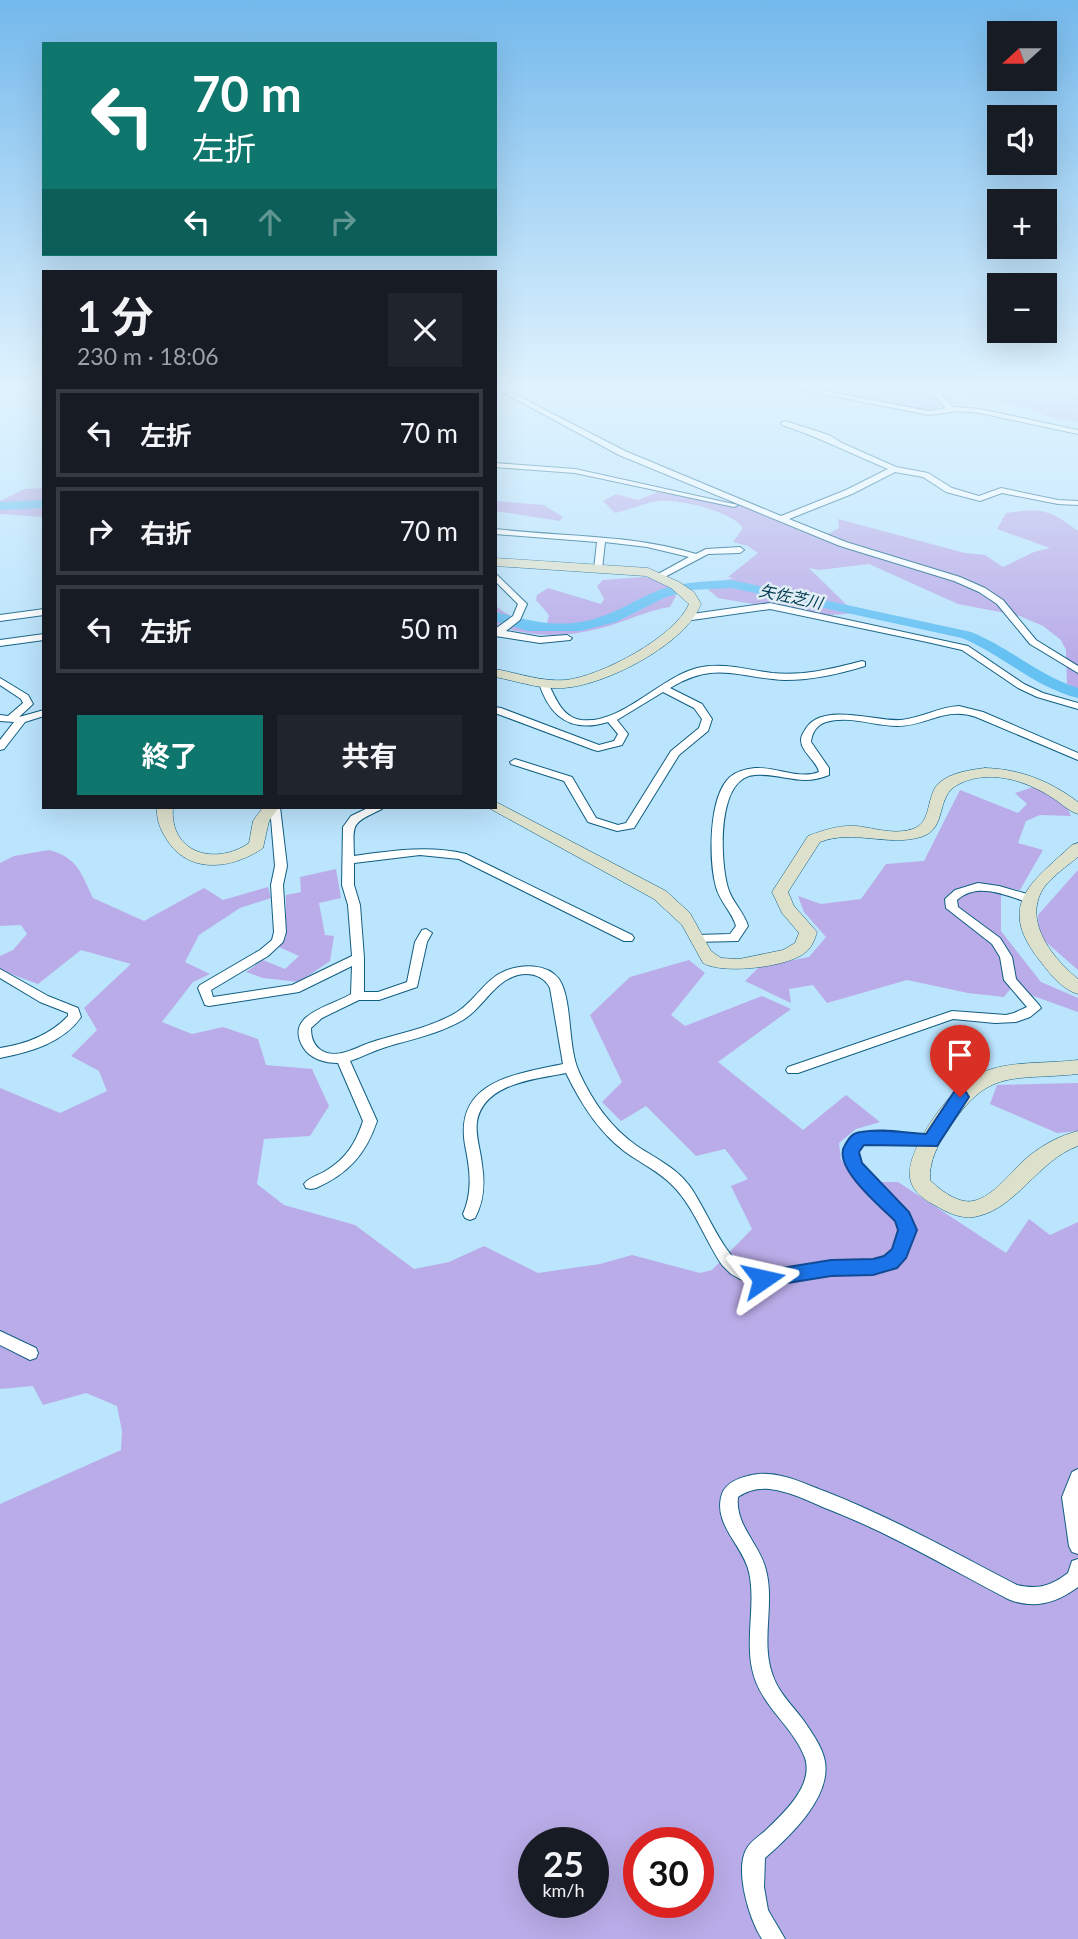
<!DOCTYPE html>
<html lang="ja">
<meta charset="utf-8">
<style>
:root{--surface:#171b24;--page:#20242c;--text:#f1f3f6;--muted:#9ea1a6;--line:#363941;--accent:#0f766e}
body{margin:0;font-family:Lato,"Noto Sans JP",sans-serif;background:var(--page);color:var(--text);height:100vh;display:flex;flex-direction:column;font-size:26px;white-space:nowrap}
*{box-sizing:border-box;margin:0}
p{font-size:23px;color:var(--muted)}
.icon{flex:none;width:38px;height:38px;fill:none;stroke:currentColor;stroke-width:2;stroke-linecap:round;stroke-linejoin:round}
.map{position:relative;flex:1;overflow:hidden}
.details{position:absolute;left:42px;top:270px;width:455px;height:539px;display:flex;flex-direction:column;background:var(--surface);border-radius:0px;box-shadow:0 7px 28px #0002}
.details>*{flex:none}
.top-card{position:absolute;left:42px;top:42px;width:455px;height:214px;border-radius:0px;box-shadow:0 7px 28px #0002;background:#0f766e;color:#fff;overflow:hidden}
.needle{width:46px;rotate:249deg}
.tools{position:absolute;left:987px;top:21px;display:grid;gap:14px}
.tools a{display:grid;place-items:center;width:70px;height:70px;border-radius:0px;background:var(--surface);box-shadow:0 7px 28px #0002;font-size:35px}
.speed{position:absolute;left:518px;top:1827px;display:flex;gap:14px;font-size:35px;font-weight:700;text-align:center}
.speed>*{display:grid;place-content:center;width:91px;height:91px;border-radius:50%;background:var(--surface);box-shadow:0 7px 28px #0002;line-height:1}
.speed small{font-size:18px;font-weight:400}
.speed .limit{border:10px solid #d22;background:#fff;color:#111}
.pin{position:absolute;display:grid;place-items:center;width:60px;height:60px;color:#fff;margin:-72px -30px;border-radius:50% 50% 50% 0;rotate:-45deg;box-shadow:0 0 7px #0007}
.pin .icon{rotate:45deg}
.me{position:absolute;width:77px;margin:-38px;rotate:79deg;stroke-linejoin:round;filter:drop-shadow(0 0 5px #0008)}
.turn{display:flex;align-items:center;gap:24px;height:147px;padding:0 35px;font-size:32px}
.turn .icon{width:91px;height:91px;stroke-width:2.5}
.turn b{display:block;font-size:49px;line-height:60px}
.lanes{display:flex;align-items:center;height:66px;padding:0 35px;background:#0003;justify-content:center;gap:35px;direction:ltr}
.lanes .off{opacity:.35}
.round{display:grid;place-items:center;flex:none;width:74px;height:74px;border-radius:0px;background:var(--page)}
.overview{display:flex;align-items:center;justify-content:space-between;height:119px;padding:0 35px}
h1{font-size:42px;font-weight:700;line-height:52px}
.action{display:flex;gap:14px;margin-top:auto;padding:14px 35px}
.action a{flex:1;height:80px;border-radius:0px;background:var(--accent);color:#fff;font-size:28px;font-weight:700;line-height:80px;text-align:center}
.action a+a{background:var(--page);color:var(--text)}
ul{padding:0;list-style:none}
li{display:flex;align-items:center;gap:21px;height:88px;margin:0 14px 10px;padding:0 21px;border:4px solid var(--line);border-radius:0px}
li div{flex:1}
li b{display:block;font-size:26px}
li em{font-style:normal}
.map>svg:first-child{display:block}
.green{fill:#baace8;fill-rule:evenodd}
.lines{fill:none;stroke-linecap:round;stroke-linejoin:round}
.river{fill:#66c1f3;fill-rule:evenodd}
.street-casing{stroke:#105e81;stroke-width:2}
.secondary-casing{stroke:#105e81;stroke-width:1}
.street{fill:#fff;fill-rule:evenodd}
.secondary{fill:#dde0cb;fill-rule:evenodd}
.route{fill:#1a73e8;stroke:#114b97;stroke-width:2}
.labels{text-anchor:middle;dominant-baseline:central;stroke-width:5;stroke-linejoin:round;paint-order:stroke}
.far-water-label{font-size:16px;font-style:italic;fill:#023952;stroke:#e0edf5}
</style>
<div class="map">
<svg width="1078" height="1939" viewBox="0 0 1078 1939">
<rect width="100%" height="100%" fill="#bbe4fd"/>
<path class="green" d="M 824,384 L 937,384 L 942,407 L 931,411 L 851,395 L 848,388 Z
M 954,384 L 1078,384 L 1078,422 L 1051,418 L 1020,406 L 972,398 L 970,395 L 974,393 Z
M 44,488 L 44,517 L 0,514 L 0,501 L 25,489 Z
M 657,492 L 746,507 L 782,521 L 828,534 L 839,528 L 838,519 L 965,553 L 985,555 L 1003,567 L 1034,552 L 1050,548 L 997,529 L 1006,513 C 1042,508 1049,509 1078,531 L 1078,689 L 1067,684 L 1066,650 L 1061,640 L 1043,626 L 1020,616 L 958,604 L 869,564 L 819,570 L 809,568 L 855,613 L 820,616 L 718,598 L 704,586 L 734,578 L 728,577 L 758,553 L 748,546 L 733,542 L 743,528 C 731,511 680,499 659,501 C 644,503 630,510 615,513 L 603,501 L 616,494 L 638,500 Z
M 495,501 L 544,505 L 563,517 L 560,521 L 495,511 Z
M 642,577 L 662,579 L 676,596 L 670,607 C 651,610 635,617 618,623 C 576,637 537,640 495,625 L 495,605 C 508,618 530,623 547,623 L 549,615 L 536,600 L 537,595 L 548,588 L 601,604 L 604,599 L 597,586 L 603,580 Z
M 1036,786 L 1068,809 L 1071,816 L 1040,815 L 1026,821 L 1018,843 L 1043,850 L 1020,890 L 1001,887 L 1001,931 L 1041,982 L 1078,998 L 1078,1012 L 1011,988 L 1004,997 L 968,993 L 907,980 L 827,1003 L 813,985 L 789,989 L 791,1003 L 745,981 L 759,967 L 809,957 L 826,937 L 804,912 L 798,896 L 821,904 L 861,899 L 886,864 L 924,861 L 960,790 L 1018,813 L 1027,804 L 1015,793 Z
M 49,850 C 78,858 81,873 93,898 L 144,921 L 204,888 L 223,900 L 268,887 L 271,898 L 240,908 L 199,935 L 185,962 L 210,974 L 193,982 L 162,1022 L 192,1034 L 223,1027 L 258,1039 L 266,1065 L 312,1069 L 329,1106 L 310,1136 L 264,1139 L 257,1184 L 284,1205 L 355,1225 L 414,1269 L 449,1262 L 484,1246 L 538,1273 L 600,1264 L 632,1255 L 700,1273 L 712,1270 L 752,1229 L 731,1186 L 748,1179 L 725,1149 L 696,1156 L 646,1106 L 621,1121 L 602,1102 L 622,1082 L 590,1015 L 630,977 L 689,960 L 705,973 L 671,1015 L 685,1026 L 762,996 L 791,1009 L 718,1062 L 803,1130 L 846,1095 L 880,1122 L 856,1129 L 839,1143 L 841,1160 L 865,1182 L 898,1182 L 1006,1253 L 1029,1219 L 1050,1235 L 1078,1222 L 1078,1939 L 0,1939 L 0,1504 L 121,1450 L 122,1431 L 117,1406 L 86,1393 L 43,1405 L 33,1386 L 0,1389 L 0,1088 L 60,1113 L 107,1091 L 99,1071 L 71,1056 L 97,1030 L 84,1008 L 131,964 L 81,950 L 38,984 L 0,970 L 0,956 L 13,950 L 27,934 L 21,925 L 0,926 L 0,863 L 14,856 ZM 534,1843 L 593,1843 L 593,1902 L 534,1902 ZM 639,1843 L 698,1843 L 698,1902 L 639,1902 Z
M 336,869 L 341,898 L 319,903 L 325,935 L 334,936 L 330,961 L 299,982 L 263,978 L 246,972 L 263,960 L 285,969 L 299,956 L 279,947 L 286,937 L 286,895 L 301,892 L 300,877 Z
M 1078,870 L 1078,970 L 1039,936 L 1038,915 Z
M 1078,1083 L 1078,1131 L 1057,1133 L 990,1104 L 997,1085 Z"/>
<g class="lines">
<path class="river" d="M 44,500 L 44,508 L 0,510 L 0,502 Z
M 732,580 L 971,632 C 1009,647 1039,676 1078,688 L 1078,698 C 1034,687 1003,655 962,638 L 732,588 L 690,590 L 664,598 L 616,622 L 580,631 L 528,631 L 495,621 L 495,612 C 525,619 549,627 581,622 C 607,618 628,604 652,593 C 677,582 704,581 732,580 Z"/>
<defs>
<path id="street" d="M 495,384 L 625,451 L 781,516 L 846,490 L 888,469 C 852,454 819,437 782,425 L 781,423 L 785,421 L 829,435 L 842,443 L 896,467 L 928,473 L 952,488 L 979,496 L 1001,488 L 1058,500 L 1078,501 L 1078,505 L 1058,504 L 1002,493 L 980,501 L 946,492 L 923,477 L 895,472 L 852,494 L 789,519 L 846,542 L 960,577 L 985,588 L 1003,600 L 1036,640 L 1078,666 L 1078,673 L 1030,644 L 997,604 L 979,592 L 954,581 L 840,546 L 619,455 L 495,388 Z
M 772,384 L 787,384 L 929,411 L 946,408 L 933,394 L 929,384 L 936,384 L 939,391 L 953,407 L 980,409 L 1078,430 L 1078,434 L 980,413 L 957,411 L 929,415 Z
M 958,384 L 974,386 L 984,384 L 986,386 L 974,390 Z
M 495,463 L 575,469 L 738,505 L 734,507 L 575,473 L 495,467 Z
M 495,529 C 563,537 631,534 696,554 L 706,549 L 740,547 L 744,550 L 740,553 L 708,554 L 661,579 L 657,576 L 658,574 L 689,557 L 647,547 L 605,542 L 602,569 L 598,572 L 594,569 L 597,542 L 495,534 Z
M 495,573 L 527,604 L 520,620 L 506,631 L 540,637 L 567,635 L 572,638 L 570,640 L 540,643 L 495,636 L 495,629 L 513,616 L 518,604 L 495,581 Z
M 770,603 L 968,646 L 1024,684 L 1043,693 L 1078,703 L 1078,709 L 1037,697 L 1018,688 L 962,650 L 927,642 L 770,609 L 692,620 L 687,617 L 692,614 Z
M 44,609 L 44,615 L 0,621 L 0,615 Z
M 44,634 L 44,640 L 0,646 L 0,640 Z
M 862,661 L 865,662 L 865,666 C 839,674 813,680 785,680 C 738,678 716,660 670,688 L 702,704 L 712,719 L 708,731 L 679,755 L 634,828 L 617,831 L 588,822 L 564,781 L 511,764 L 510,762 L 515,759 L 572,777 L 596,818 L 618,825 L 626,823 L 671,751 L 699,728 L 702,719 L 694,708 L 663,692 L 617,720 L 628,734 L 622,745 L 598,751 L 594,750 L 495,713 L 495,707 L 501,708 L 599,745 L 614,741 L 618,734 L 608,722 C 572,733 550,718 539,683 L 541,681 L 547,681 C 555,696 561,717 581,720 C 621,725 659,678 697,668 C 723,662 747,670 772,673 C 803,676 832,669 862,661 Z
M 0,678 L 28,695 L 33,704 L 19,717 L 44,710 L 44,716 L 25,722 L 4,749 L 0,750 L 0,740 L 14,722 L 0,721 L 0,715 L 8,716 L 23,703 L 21,699 L 0,685 Z
M 959,706 L 983,712 L 1078,753 L 1078,760 L 976,717 C 945,706 927,726 897,726 C 874,726 849,715 826,722 C 817,725 812,732 811,742 L 829,768 L 829,775 C 801,787 782,773 755,775 C 716,777 720,861 728,888 C 732,902 744,912 748,926 L 738,941 L 693,942 L 691,939 L 693,936 L 697,935 L 730,934 L 736,926 C 732,912 720,902 716,887 C 709,861 708,797 730,777 C 737,771 746,769 755,768 C 777,767 799,780 819,772 C 816,760 801,752 801,740 C 801,736 803,733 805,730 C 821,701 875,722 901,720 C 921,718 939,707 959,706 Z
M 270,807 L 280,807 L 287,866 L 283,885 L 286,932 L 283,942 L 268,956 L 211,990 L 213,997 L 292,985 L 352,956 L 348,905 L 342,885 L 343,827 L 351,816 L 370,807 L 383,807 L 382,809 C 351,824 353,822 354,856 C 391,851 428,845 466,854 L 632,935 L 634,938 L 632,941 L 624,941 L 459,859 L 420,855 L 354,863 L 354,885 L 360,905 L 364,958 L 364,992 L 378,992 L 407,982 L 415,942 L 422,930 L 426,929 L 432,933 L 427,942 L 417,987 L 379,1000 L 359,1000 L 322,1018 L 311,1028 C 311,1040 315,1049 327,1053 C 331,1054 338,1054 342,1053 C 352,1051 362,1045 372,1042 C 400,1033 431,1028 457,1012 C 475,1001 485,979 505,971 C 521,964 547,963 559,979 C 573,1000 567,1046 579,1072 C 592,1101 611,1128 637,1146 C 655,1158 675,1167 688,1184 C 705,1205 724,1260 749,1270 C 770,1278 810,1265 833,1262 C 847,1260 861,1262 875,1260 C 888,1257 901,1244 901,1230 C 901,1226 898,1223 897,1220 C 881,1203 813,1149 862,1133 L 936,1137 L 938,1141 L 936,1145 L 931,1146 L 864,1143 L 858,1152 L 861,1164 L 908,1213 L 915,1230 L 905,1256 L 891,1267 L 877,1271 L 833,1274 L 780,1283 L 755,1283 L 740,1279 L 731,1274 L 722,1265 C 705,1240 694,1207 673,1186 C 659,1171 640,1163 624,1151 C 598,1131 580,1102 566,1073 C 536,1079 483,1083 477,1122 C 475,1136 481,1151 482,1165 C 485,1184 484,1201 475,1218 L 470,1220 L 465,1218 L 463,1214 C 473,1191 470,1169 465,1145 C 454,1081 516,1074 563,1064 L 550,988 C 544,976 531,972 518,975 C 494,981 483,1008 463,1020 C 439,1034 412,1039 386,1047 C 373,1051 362,1057 350,1061 L 377,1121 C 366,1154 348,1174 316,1188 L 311,1189 L 306,1188 L 304,1184 C 309,1177 320,1175 327,1170 C 347,1158 356,1142 363,1121 L 338,1063 C 325,1063 310,1059 303,1047 C 284,1014 330,1007 351,994 L 352,966 L 299,992 L 209,1006 L 205,1005 L 198,988 L 200,985 L 260,950 L 272,940 L 274,932 L 271,885 L 275,866 Z
M 978,883 L 999,886 L 1034,896 L 1036,899 L 1030,903 C 1007,896 978,881 957,900 L 958,907 L 1000,938 L 1012,957 L 1016,979 L 1039,1005 L 1041,1008 L 1030,1017 L 1016,1022 L 995,1023 L 953,1019 L 798,1073 L 788,1073 L 786,1070 L 788,1067 L 952,1011 L 1006,1015 L 1014,1013 L 1027,1007 L 1004,980 L 1000,957 L 992,944 L 946,908 L 945,899 L 955,890 Z
M 0,969 L 48,996 L 78,1008 L 81,1017 C 63,1043 30,1052 0,1058 L 0,1048 C 26,1044 50,1035 68,1016 L 68,1013 L 40,1002 L 0,978 Z
M 0,1331 L 36,1348 L 38,1353 L 36,1358 L 30,1360 L 0,1345 Z
M 1078,1469 L 1078,1554 L 1072,1552 L 1069,1546 L 1062,1497 L 1072,1472 Z
M 758,1474 C 781,1472 803,1483 824,1491 C 891,1517 953,1552 1017,1585 C 1038,1590 1051,1586 1068,1573 L 1072,1561 L 1078,1559 L 1078,1587 C 1056,1603 1034,1610 1008,1599 C 947,1567 888,1532 825,1508 C 807,1500 788,1491 769,1489 C 757,1488 747,1491 738,1497 C 735,1526 760,1544 766,1570 C 775,1605 760,1642 773,1676 C 779,1694 796,1709 806,1724 C 814,1736 823,1749 825,1762 C 831,1798 789,1837 765,1858 L 764,1887 L 768,1910 L 785,1939 L 762,1939 C 749,1919 734,1869 747,1848 C 751,1841 761,1835 766,1830 C 784,1813 814,1785 805,1758 C 795,1730 767,1710 756,1682 C 742,1646 757,1608 749,1572 C 743,1545 712,1524 722,1494 C 727,1480 745,1476 758,1474 Z"/>
<path id="secondary" d="M 16,384 L 30,384 L 44,389 L 44,396 Z
M 512,384 L 511,386 L 495,391 L 495,385 Z
M 495,558 L 648,568 L 679,582 L 694,592 L 701,604 C 686,644 606,685 564,688 C 541,690 517,681 495,677 L 495,669 C 518,673 542,682 566,680 C 601,676 675,637 689,604 L 671,588 L 646,576 L 495,566 Z
M 985,768 C 1020,769 1050,781 1078,802 L 1078,814 C 1068,811 1060,802 1051,797 C 1025,780 988,769 959,784 C 934,796 949,828 921,837 C 887,847 854,829 820,842 L 788,892 L 794,906 L 817,932 C 815,939 812,947 806,952 C 789,967 723,975 703,963 L 682,925 L 654,899 L 487,807 L 495,807 L 495,802 L 500,804 L 666,891 L 690,913 L 711,951 L 721,958 L 739,959 L 783,950 L 795,943 L 799,933 L 782,913 L 772,892 L 808,836 C 824,830 839,825 856,826 C 875,828 896,836 915,828 C 932,821 926,795 939,783 C 952,772 970,770 985,768 Z
M 157,807 L 173,807 C 169,854 216,866 249,843 L 253,821 L 263,807 L 279,807 L 269,821 L 263,848 C 234,868 192,875 169,843 C 161,831 156,821 157,807 Z
M 1078,843 L 1078,857 C 1067,866 1054,875 1045,886 C 1021,919 1052,958 1078,979 L 1078,994 C 1063,990 1050,974 1041,962 C 995,905 1031,883 1072,845 Z
M 1078,1060 L 1078,1074 C 1012,1081 988,1067 948,1130 C 938,1144 929,1161 930,1180 C 940,1190 958,1204 973,1201 C 994,1197 1013,1169 1029,1156 C 1044,1144 1059,1136 1078,1131 L 1078,1146 C 1038,1160 1016,1210 974,1217 C 962,1219 948,1213 938,1207 C 926,1201 912,1192 910,1178 C 905,1150 953,1084 978,1074 C 1009,1060 1045,1064 1078,1060 Z"/>
</defs>
<use href="#street" class="street-casing"/>
<use href="#secondary" class="secondary-casing"/>
<use href="#street" class="street"/>
<use href="#secondary" class="secondary"/>
</g>
<linearGradient id="sky" x2="0" y2="1"><stop stop-color="#74b9ec"/><stop offset="0.59" stop-color="#e0f3fe"/><stop offset="1" stop-color="#e0f3fe" stop-opacity="0"/></linearGradient>
<rect width="1078" height="655" fill="url(#sky)"/>
<path class="route" d="M 960,1091 L 966,1092 L 969,1097 L 937,1146 L 864,1145 L 859,1152 L 862,1163 L 909,1212 L 917,1230 L 906,1258 L 897,1268 L 873,1275 L 831,1276 L 763,1287 L 756,1285 L 754,1279 L 756,1273 L 763,1271 L 831,1260 L 873,1259 L 884,1256 L 892,1249 L 898,1230 L 895,1221 C 880,1206 831,1166 845,1145 C 849,1138 852,1133 861,1132 C 881,1128 906,1133 926,1134 L 954,1092 Z"/>
<g class="labels">
<g class="far-water-label">
<text transform="translate(791 596) rotate(12)">矢佐芝川</text>
</g>
</g>
</svg>
<div class="tools">
<a><svg class="needle" viewBox="-14 -14 28 28"><path d="M0-13l5 13h-10z" fill="#e53935"/><path d="M0 13l5-13h-10z" fill="#9ea1a6"/></svg></a>
<a><svg class="icon" aria-label="sound" viewBox="0 0 24 24"><path d="M4 9h4l5-4v14l-5-4H4zM17 9q2 3 0 6"/></svg></a>
<a>+</a>
<a>−</a>
</div>
<div class="speed"><div>25<small>km/h</small></div><div class="limit">30</div></div>
<div class="pin" style="left:960px;top:1097px;background:#d93025"><svg class="icon" aria-label="arrive" viewBox="0 0 24 24"><path d="M6 21V4h12l-3 4 3 4H6"/></svg></div>
<svg class="me" style="left:763px;top:1279px" viewBox="-20 -20 40 40"><path d="M0-17L14 15 0 8-14 15z" fill="#1a73e8" stroke="#fff" stroke-width="4"/></svg>
<div class="top-card">
<div class="turn"><svg class="icon" aria-label="left" viewBox="0 0 24 24"><path d="M17 20v-9H6M10 6l-5 5 5 5"/></svg><div><b>70 m</b>左折</div></div>
<div class="lanes"><svg class="icon" aria-label="left" viewBox="0 0 24 24"><path d="M17 20v-9H6M10 6l-5 5 5 5"/></svg><svg class="icon off" aria-label="ahead" viewBox="0 0 24 24"><path d="M12 20V5M6 11l6-6 6 6"/></svg><svg class="icon off" aria-label="right" viewBox="0 0 24 24"><path d="M7 20v-9h11M14 6l5 5-5 5"/></svg></div>
</div>
<section class="details">
<div class="overview"><div><h1>1 分</h1><p>230 m · 18:06</p></div><a class="round"><svg class="icon" aria-label="close" viewBox="0 0 24 24"><path d="M6 6l12 12M18 6L6 18"/></svg></a></div>
<ul>
<li><svg class="icon" aria-label="left" viewBox="0 0 24 24"><path d="M17 20v-9H6M10 6l-5 5 5 5"/></svg><div><b>左折</b></div><em>70 m</em></li>
<li><svg class="icon" aria-label="right" viewBox="0 0 24 24"><path d="M7 20v-9h11M14 6l5 5-5 5"/></svg><div><b>右折</b></div><em>70 m</em></li>
<li><svg class="icon" aria-label="left" viewBox="0 0 24 24"><path d="M17 20v-9H6M10 6l-5 5 5 5"/></svg><div><b>左折</b></div><em>50 m</em></li>
</ul>
<div class="action"><a>終了</a><a>共有</a></div>
</section>
</div>
